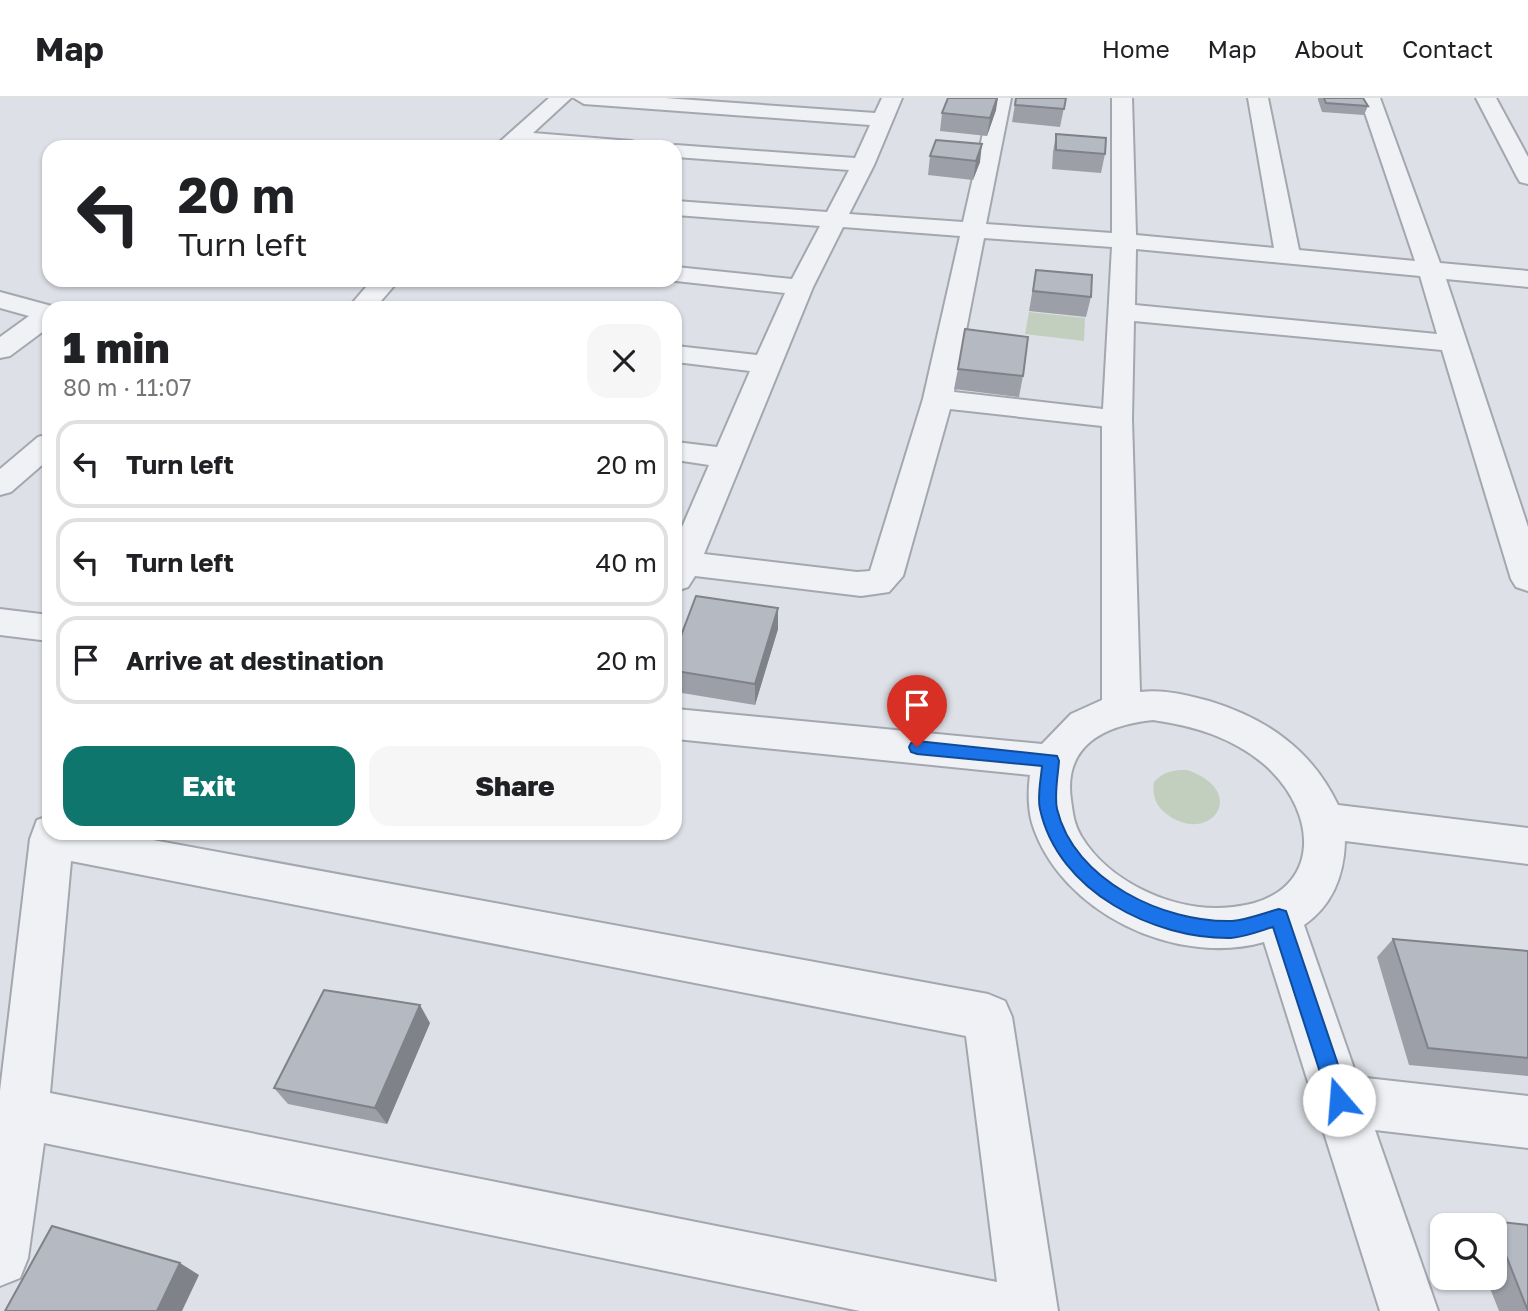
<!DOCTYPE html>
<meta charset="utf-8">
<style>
:root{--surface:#fff;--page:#f6f6f6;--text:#202124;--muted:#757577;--line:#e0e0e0;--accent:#0f766e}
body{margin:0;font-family:"Golos Text",sans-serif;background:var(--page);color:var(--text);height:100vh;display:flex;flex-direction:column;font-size:26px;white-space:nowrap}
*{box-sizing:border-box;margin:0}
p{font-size:23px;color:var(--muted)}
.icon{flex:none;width:38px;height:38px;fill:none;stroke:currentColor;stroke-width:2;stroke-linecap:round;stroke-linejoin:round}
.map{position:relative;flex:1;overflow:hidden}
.drawer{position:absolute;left:42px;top:203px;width:640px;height:539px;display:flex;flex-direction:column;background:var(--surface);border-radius:21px;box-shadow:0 2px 5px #0004}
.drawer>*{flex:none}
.hud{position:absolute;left:42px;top:42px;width:640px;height:147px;border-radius:21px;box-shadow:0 2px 5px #0004;background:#fff;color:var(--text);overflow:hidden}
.buttons{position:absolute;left:1430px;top:1115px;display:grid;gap:14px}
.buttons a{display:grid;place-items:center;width:77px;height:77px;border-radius:14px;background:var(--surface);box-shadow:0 2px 5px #0004;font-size:35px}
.pin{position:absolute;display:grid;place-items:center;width:60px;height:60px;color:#fff;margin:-72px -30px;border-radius:50% 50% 50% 0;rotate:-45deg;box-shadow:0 0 7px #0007}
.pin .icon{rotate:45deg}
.me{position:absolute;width:77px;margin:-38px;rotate:342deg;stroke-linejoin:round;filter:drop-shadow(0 0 5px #0008)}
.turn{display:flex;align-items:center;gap:24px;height:147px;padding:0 21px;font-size:32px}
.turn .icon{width:91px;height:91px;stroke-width:2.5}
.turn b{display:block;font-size:49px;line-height:60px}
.round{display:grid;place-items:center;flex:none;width:74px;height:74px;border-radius:21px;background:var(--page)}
.overview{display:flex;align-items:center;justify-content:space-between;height:119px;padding:0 21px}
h1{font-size:42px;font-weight:800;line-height:52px}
.button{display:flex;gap:14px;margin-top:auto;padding:14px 21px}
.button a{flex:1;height:80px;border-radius:21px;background:var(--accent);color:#fff;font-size:28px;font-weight:800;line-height:80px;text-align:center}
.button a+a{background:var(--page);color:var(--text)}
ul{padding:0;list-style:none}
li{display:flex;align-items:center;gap:21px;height:88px;margin:0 14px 10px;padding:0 7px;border:4px solid var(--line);border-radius:21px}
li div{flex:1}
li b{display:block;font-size:26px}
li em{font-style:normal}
header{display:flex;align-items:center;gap:42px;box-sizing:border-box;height:98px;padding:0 35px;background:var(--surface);border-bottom:2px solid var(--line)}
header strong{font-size:33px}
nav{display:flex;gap:38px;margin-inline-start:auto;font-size:24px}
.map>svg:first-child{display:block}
.green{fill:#c2cfbf}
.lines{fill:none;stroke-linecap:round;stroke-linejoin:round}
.minor-casing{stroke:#a3a7af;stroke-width:4}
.minor{fill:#f0f1f5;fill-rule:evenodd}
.wall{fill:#9c9fa7}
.shaded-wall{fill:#7f8288}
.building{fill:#b5b9c2;stroke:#7f8288;stroke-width:2}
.route{fill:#1a73e8;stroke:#114b97;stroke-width:2}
</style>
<header>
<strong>Map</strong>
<nav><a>Home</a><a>Map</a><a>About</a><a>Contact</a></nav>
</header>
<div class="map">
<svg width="1528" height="1213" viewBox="0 0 1528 1213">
<rect width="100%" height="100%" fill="#dde0e6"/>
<path class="green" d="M 1029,214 L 1085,220 L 1084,243 L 1025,236 Z
M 1187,672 C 1252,694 1208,751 1164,714 C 1155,706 1152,696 1154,684 C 1164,673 1173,672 1187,672 Z"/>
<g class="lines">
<defs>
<path id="minor" d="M 549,0 L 571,0 L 533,35 L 631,43 L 638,45 L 642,49 L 520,47 L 494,49 Z
M 574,0 L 665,0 L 875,15 L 882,0 L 902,0 L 874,67 L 849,116 L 963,124 L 991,0 L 1011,0 L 986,126 L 1112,135 L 1112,0 L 1132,0 L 1136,137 L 1274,150 L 1248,0 L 1268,0 L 1299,152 L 1415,163 L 1360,0 L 1380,0 L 1440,165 L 1528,173 L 1528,189 L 1446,181 L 1528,429 L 1528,493 L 1516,489 L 1511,481 L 1442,252 L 1134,223 L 1132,321 L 1140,594 C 1163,591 1187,597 1209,603 C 1267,621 1311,651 1338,707 L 1528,730 L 1528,766 L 1345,743 C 1344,777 1333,807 1304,827 L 1357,979 L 1528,998 L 1528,1050 L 1375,1032 L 1438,1213 L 1380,1213 L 1264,844 C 1177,869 1060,815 1032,725 C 1028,710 1028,692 1030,677 L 676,641 L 676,611 L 1042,646 L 1071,616 L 1102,602 L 1102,328 L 950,311 L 903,478 L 889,494 L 861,498 L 695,478 L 688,489 L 676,493 L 676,443 L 709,367 L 676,362 L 676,344 L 717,349 L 750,273 L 676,264 L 676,248 L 757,257 L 785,195 L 667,182 L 676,182 L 676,169 L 792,181 L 820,128 L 676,117 L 676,103 L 827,114 L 849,72 L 676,59 L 676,49 L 668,49 L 676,47 L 855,60 L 870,27 L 584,6 ZM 843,129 L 960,138 L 923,301 L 870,473 L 857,474 L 704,456 L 813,189 ZM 984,140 L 1112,149 L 1103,311 L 954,294 ZM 1136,151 L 1420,178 L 1437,236 L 1135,207 ZM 1153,622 C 1194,628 1232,639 1265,667 C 1322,718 1321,800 1233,809 C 1178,816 1110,786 1081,738 C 1074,726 1073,716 1071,702 C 1063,647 1105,627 1153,622 Z
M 1476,0 L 1496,0 L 1528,59 L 1528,86 L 1520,84 L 1517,79 Z
M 372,182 L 399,182 L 375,210 L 348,210 Z
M 0,194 L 59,210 L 49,210 L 49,229 L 10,258 L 0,260 L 0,239 L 29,218 L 0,210 Z
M 49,336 L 49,361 L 11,394 L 0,397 L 0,371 L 38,339 Z
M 0,511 L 49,517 L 49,543 L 0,537 Z
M 49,718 L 49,735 L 115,735 L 988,896 L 1005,903 L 1012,919 L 1058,1213 L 860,1213 L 44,1045 L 28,1160 L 20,1180 L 0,1188 L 0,993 L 30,741 L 37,722 ZM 71,763 L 966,938 L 997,1184 L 50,995 Z"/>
</defs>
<use href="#minor" class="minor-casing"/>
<use href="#minor" class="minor"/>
</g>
<path class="wall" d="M 1016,0 L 1066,0 L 1060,29 L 1012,24 Z
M 1318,0 L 1363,0 L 1368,8 L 1364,17 L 1322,14 L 1318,2 Z
M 996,12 L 987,38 L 940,33 L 942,15 Z
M 1056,36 L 1105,56 L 1101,75 L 1052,71 L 1053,54 Z
M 936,42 L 980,64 L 973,82 L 928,77 L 930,58 Z
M 1036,172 L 1091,199 L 1086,219 L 1029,213 Z
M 958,271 L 1023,278 L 1019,299 L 954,291 Z
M 778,510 L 778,531 L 755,607 L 676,594 L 676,551 Z
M 173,735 L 209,735 L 206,741 Z
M 1393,841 L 1528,853 L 1528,978 L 1409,967 L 1377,859 Z
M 430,925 L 387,1026 L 288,1006 L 274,990 Z
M 1492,1123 L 1528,1127 L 1528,1213 L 1499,1213 L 1486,1180 L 1494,1180 L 1494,1127 L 1486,1127 Z"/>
<path class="shaded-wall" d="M 997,0 L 998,0 L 996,12 L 987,38 L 990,20 Z
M 982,46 L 980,64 L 973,82 L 976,63 Z
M 778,510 L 778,531 L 755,607 L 755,586 Z
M 202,735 L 209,735 L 206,741 Z
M 420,907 L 430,925 L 387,1026 L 375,1010 Z
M 180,1165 L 199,1177 L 182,1213 L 157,1213 Z"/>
<path class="building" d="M 948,0 L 997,0 L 990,20 L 942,15 Z
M 1016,0 L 1066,0 L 1064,11 L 1015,7 Z
M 1324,0 L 1363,0 L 1368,8 L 1326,5 Z
M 1056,36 L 1106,40 L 1105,56 L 1056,52 Z
M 936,42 L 982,46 L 976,63 L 930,58 Z
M 1036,172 L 1092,177 L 1091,199 L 1033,193 Z
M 965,231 L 1028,239 L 1023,278 L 958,271 Z
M 696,498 L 778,510 L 755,586 L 676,573 L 676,551 Z
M 1393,841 L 1528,853 L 1528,960 L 1428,950 Z
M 324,892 L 420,907 L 375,1010 L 274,990 Z
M 1492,1123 L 1528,1127 L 1528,1213 L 1494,1127 Z
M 52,1128 L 180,1165 L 157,1213 L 5,1213 Z"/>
<path class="route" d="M 917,643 L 1057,658 L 1059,663 C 1058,677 1054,697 1057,711 C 1074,783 1165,825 1232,823 C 1247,822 1264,815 1279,811 L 1286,813 L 1350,1002 L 1347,1009 L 1339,1012 L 1332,1009 L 1329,1002 L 1273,829 C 1260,833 1245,839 1231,840 C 1154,841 1058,794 1040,711 C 1037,699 1041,681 1042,668 L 917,656 L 911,654 L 909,649 L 911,645 Z"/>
</svg>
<div class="buttons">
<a><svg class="icon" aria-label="search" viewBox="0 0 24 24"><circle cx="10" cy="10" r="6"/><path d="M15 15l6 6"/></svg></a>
</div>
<div class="pin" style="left:917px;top:649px;background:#d93025"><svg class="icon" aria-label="arrive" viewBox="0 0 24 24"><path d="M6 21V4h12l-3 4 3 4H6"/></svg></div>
<svg class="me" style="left:1339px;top:1002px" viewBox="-20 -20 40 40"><circle r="19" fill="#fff"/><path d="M0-13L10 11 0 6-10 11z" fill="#1a73e8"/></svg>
<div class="hud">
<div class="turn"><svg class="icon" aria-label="left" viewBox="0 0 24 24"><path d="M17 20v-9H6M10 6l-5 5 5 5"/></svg><div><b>20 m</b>Turn left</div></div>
</div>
<section class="drawer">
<div class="overview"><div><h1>1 min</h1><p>80 m · 11:07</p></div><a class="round"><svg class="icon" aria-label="close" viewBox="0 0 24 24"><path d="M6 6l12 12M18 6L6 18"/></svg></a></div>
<ul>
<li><svg class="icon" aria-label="left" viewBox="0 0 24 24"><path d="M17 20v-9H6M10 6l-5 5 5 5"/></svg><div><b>Turn left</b></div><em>20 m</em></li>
<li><svg class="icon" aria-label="left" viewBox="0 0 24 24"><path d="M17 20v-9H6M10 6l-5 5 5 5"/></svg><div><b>Turn left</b></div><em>40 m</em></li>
<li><svg class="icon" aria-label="arrive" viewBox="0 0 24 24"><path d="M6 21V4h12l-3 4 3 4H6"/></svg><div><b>Arrive at destination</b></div><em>20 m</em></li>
</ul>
<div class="button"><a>Exit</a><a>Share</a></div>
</section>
</div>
